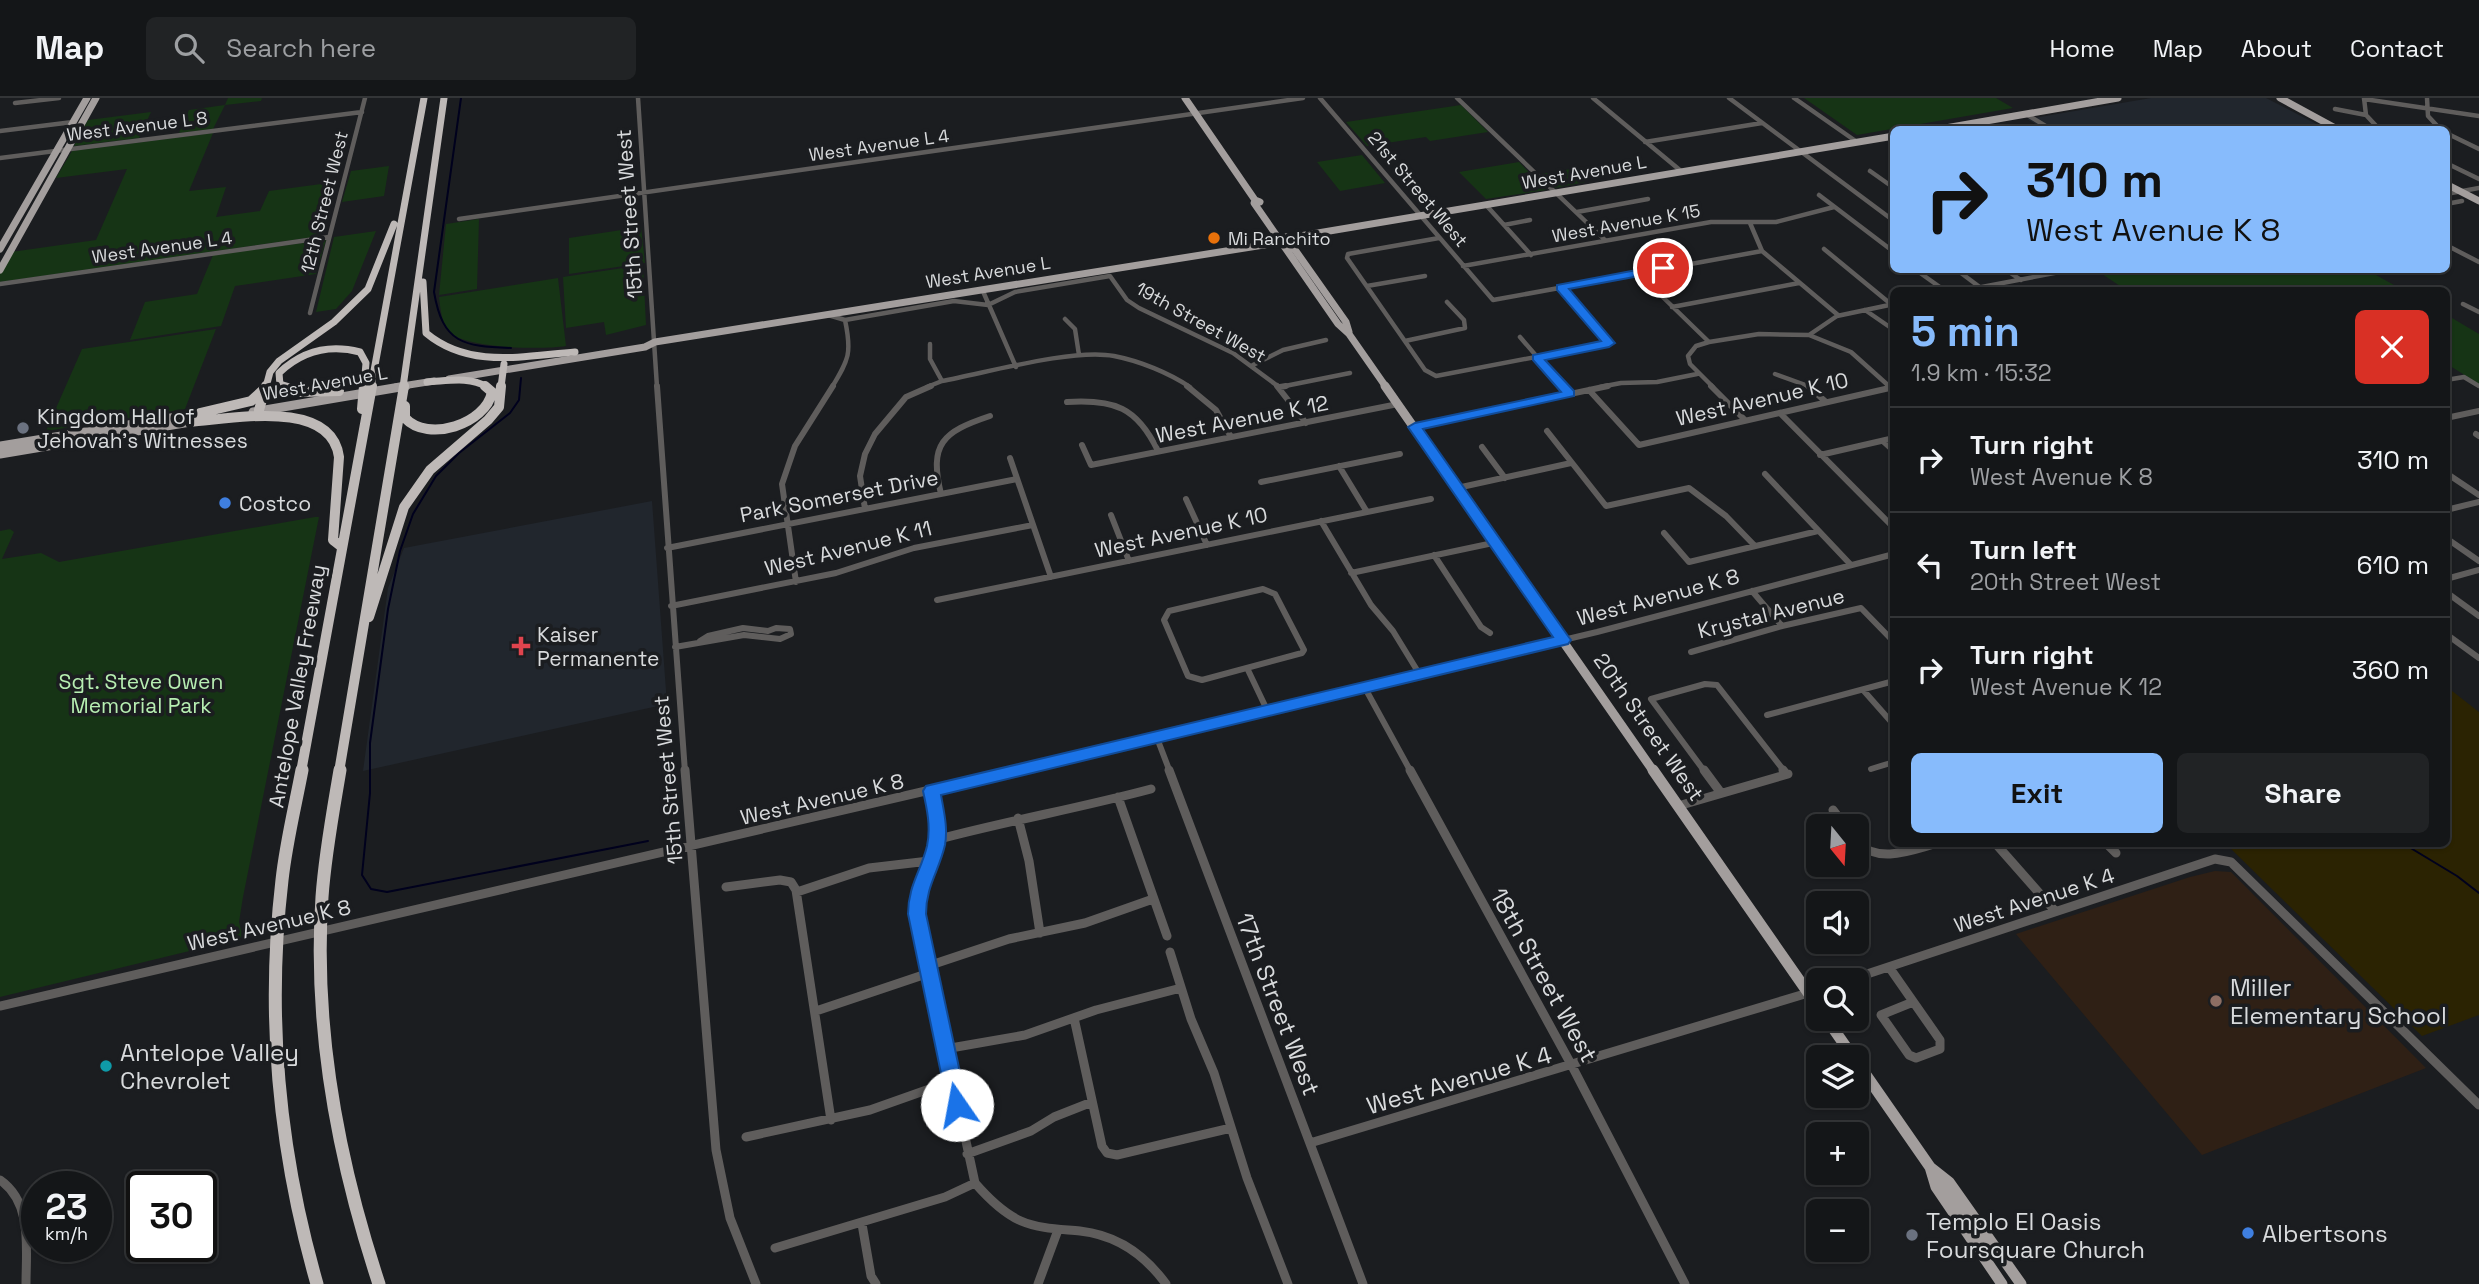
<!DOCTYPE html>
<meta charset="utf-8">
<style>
:root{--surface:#141618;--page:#212325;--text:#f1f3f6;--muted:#9d9fa2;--line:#333537;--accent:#87bbfc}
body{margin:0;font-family:"Space Grotesk",sans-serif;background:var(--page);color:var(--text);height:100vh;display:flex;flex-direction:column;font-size:26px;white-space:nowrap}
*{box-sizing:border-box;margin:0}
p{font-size:23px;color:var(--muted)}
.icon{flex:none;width:38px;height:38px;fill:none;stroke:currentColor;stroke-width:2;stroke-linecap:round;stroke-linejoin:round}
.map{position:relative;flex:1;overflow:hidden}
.details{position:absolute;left:1890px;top:189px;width:560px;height:560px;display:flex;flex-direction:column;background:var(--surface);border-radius:10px;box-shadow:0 2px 5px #0004,0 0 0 2px var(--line)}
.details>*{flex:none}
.guide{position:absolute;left:1890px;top:28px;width:560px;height:147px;border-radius:10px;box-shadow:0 2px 5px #0004,0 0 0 2px var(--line);background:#87bbfc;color:#111;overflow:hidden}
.needle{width:46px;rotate:162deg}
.tools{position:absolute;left:1806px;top:716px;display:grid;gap:14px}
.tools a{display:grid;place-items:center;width:63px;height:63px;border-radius:10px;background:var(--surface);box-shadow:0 2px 5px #0004,0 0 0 2px var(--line);font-size:35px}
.speed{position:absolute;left:21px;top:1073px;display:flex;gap:14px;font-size:35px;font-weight:700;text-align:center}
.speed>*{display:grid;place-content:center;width:91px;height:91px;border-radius:50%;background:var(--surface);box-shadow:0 2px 5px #0004,0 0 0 2px var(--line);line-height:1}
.speed small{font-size:18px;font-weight:400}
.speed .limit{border:4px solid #111;border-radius:10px;background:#fff;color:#111}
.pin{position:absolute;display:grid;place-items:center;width:60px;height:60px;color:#fff;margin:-30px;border:4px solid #fff;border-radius:50%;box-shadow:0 2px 7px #0007}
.me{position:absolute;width:77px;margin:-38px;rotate:348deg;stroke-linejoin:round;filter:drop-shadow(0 0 5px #0008)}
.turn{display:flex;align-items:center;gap:24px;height:147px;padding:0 21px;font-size:32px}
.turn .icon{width:91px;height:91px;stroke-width:2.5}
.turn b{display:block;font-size:49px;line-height:60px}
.round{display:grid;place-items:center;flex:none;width:74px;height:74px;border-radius:10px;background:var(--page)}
.head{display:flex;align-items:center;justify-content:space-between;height:119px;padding:0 21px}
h1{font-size:42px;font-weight:700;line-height:52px;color:var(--accent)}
.button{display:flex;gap:14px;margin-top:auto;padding:14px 21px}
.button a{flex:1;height:80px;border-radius:10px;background:var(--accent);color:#111;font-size:28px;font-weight:700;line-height:80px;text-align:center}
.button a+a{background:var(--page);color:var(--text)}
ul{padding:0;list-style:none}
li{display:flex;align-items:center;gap:21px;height:105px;padding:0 21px;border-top:2px solid var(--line)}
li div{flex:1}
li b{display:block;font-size:26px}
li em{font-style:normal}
header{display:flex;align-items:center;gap:42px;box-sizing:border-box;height:98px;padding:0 35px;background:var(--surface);border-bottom:2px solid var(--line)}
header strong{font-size:33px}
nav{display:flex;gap:38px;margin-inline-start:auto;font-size:24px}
.search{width:490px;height:63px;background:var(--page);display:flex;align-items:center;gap:18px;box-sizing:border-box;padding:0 24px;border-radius:10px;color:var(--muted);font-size:26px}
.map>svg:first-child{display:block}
.built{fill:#21262d}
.education{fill:#2f2015}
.green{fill:#163415}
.sand{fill:#2b2302}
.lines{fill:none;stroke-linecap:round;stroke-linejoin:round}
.stream{stroke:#00011d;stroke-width:2}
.minor-far2{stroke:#5f5d5c;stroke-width:4.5}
.minor-far1{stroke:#5f5d5c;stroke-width:6}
.minor{stroke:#5f5d5c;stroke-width:9}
.major-far2{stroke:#a39e9d;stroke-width:7}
.major-far1{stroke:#a39e9d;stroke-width:9}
.major{stroke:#a39e9d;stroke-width:11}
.highway-far2{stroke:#beb9b7;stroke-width:7}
.highway-far1{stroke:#beb9b7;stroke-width:10}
.highway{stroke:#beb9b7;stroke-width:13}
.route{fill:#1a73e8;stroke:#114b97;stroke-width:2}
.food-dot{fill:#e8710a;stroke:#1b1d20;stroke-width:2.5}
.worship-dot{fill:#6b7280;stroke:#1b1d20;stroke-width:2.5}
.shop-dot{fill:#3f7fe0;stroke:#1b1d20;stroke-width:2.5}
.health-dot{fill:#e0444e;stroke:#1b1d20;stroke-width:2.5}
.education-dot{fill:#8d6e63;stroke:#1b1d20;stroke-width:2.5}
.culture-dot{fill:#0f9aa8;stroke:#1b1d20;stroke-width:2.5}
.labels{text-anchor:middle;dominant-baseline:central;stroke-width:7;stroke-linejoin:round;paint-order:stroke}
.far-street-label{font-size:18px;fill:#d8dadc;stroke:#1b1d20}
.far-poi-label{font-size:18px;fill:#d8dadc;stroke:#1b1d20;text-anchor:start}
.street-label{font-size:21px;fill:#d8dadc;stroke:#1b1d20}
.poi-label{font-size:21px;fill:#d8dadc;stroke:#1b1d20;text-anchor:start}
.park-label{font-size:21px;fill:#b7eeb2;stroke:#1b1d20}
.near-street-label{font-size:24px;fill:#d8dadc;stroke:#1b1d20}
.near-poi-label{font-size:24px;fill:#d8dadc;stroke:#1b1d20;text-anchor:start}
</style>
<header>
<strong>Map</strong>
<div class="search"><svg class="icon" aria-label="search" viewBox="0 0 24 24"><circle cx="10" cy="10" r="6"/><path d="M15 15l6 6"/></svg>Search here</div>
<nav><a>Home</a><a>Map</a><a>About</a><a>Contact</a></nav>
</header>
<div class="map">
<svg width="2479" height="1186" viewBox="0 0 2479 1186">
<rect width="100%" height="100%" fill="#1b1d20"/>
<path class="built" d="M 2151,0 L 2266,0 L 2326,31 L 2046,32 L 2027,21 Z
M 652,403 L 667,606 L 363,673 L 388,490 L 404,450 Z"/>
<path class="education" d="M 2215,773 L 2231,774 L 2426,970 L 2202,1057 L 2016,836 L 2190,779 Z"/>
<path class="green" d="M 228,0 L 262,0 L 261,3 L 225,7 L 213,31 L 179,35 L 189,12 L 225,7 Z
M 1804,0 L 1996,0 L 2013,10 L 1857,37 Z
M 1461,7 L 1488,34 L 1430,43 L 1426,39 L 1367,48 L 1346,24 Z
M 151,14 L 139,40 L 74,48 L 88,22 Z
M 213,35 L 189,93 L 226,89 L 216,119 L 260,113 L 269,93 L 336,84 L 321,138 L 0,184 L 0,173 L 11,154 L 96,142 L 127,71 L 56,80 L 72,53 Z
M 1362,57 L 1385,85 L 1340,93 L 1317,64 Z
M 1519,64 L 1546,92 L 1486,101 L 1459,74 Z
M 389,68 L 384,98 L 342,104 L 351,73 Z
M 1571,71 L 1585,84 L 1555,90 L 1541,76 Z
M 479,121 L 477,191 L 439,197 L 446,126 Z
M 641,129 L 645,165 L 569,176 L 569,140 Z
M 376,133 L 352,193 L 336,211 L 316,214 L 334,139 Z
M 326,142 L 316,176 L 235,188 L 221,228 L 130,242 L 145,204 L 197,196 L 213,157 Z
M 643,167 L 646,227 L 606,237 L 604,224 L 566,230 L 563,179 Z
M 2096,172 L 2367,172 L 2403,192 L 2126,192 Z
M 558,180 L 566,248 C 542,252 476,250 455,238 C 441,229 441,213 439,199 Z
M 2447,217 L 2479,236 L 2479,286 L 2447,266 Z
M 216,231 L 185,311 L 46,333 L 82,251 Z
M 315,419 L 319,419 L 243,799 L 239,824 L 243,840 L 0,899 L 0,433 L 10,431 L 14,434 L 2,461 L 41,455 L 59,464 Z"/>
<path class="sand" d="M 2447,589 L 2479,614 L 2479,917 L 2422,938 L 2226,746 L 2446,746 Z"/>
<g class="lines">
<path class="stream" d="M 461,0 L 434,194 C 443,246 463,248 511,250
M 521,280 L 519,302 L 510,315 L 459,355 L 436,378 L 413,416 L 400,453 L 388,511 L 370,645 L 370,695 L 362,777 L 371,791 L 387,794 L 648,743
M 2404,746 L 2457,778 L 2479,795"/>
<path class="minor-far2" d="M 638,0 L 657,289
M 1320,0 L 1493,202 L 1762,153
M 1457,0 L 1605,142
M 1593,0 L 1681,73
M 1729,0 L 1894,123
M 1794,0 L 1857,44
M 2364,0 L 2366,17 L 2380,32
M 2427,0 L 2428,18 L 2441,32
M 2364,1 L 2479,18
M 15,5 L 59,0
M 2335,11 L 2366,17
M 2026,16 L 2052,32
M 0,33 L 73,24
M 2446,35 L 2479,51
M 1645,44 L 1762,25
M 0,60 L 362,14
M 2446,65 L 2479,81
M 1870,73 L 1894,90
M 2446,96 L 2479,90
M 1819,97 L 1894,154
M 2446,106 L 2462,103
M 1486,107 L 1531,157
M 1577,114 L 1648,101
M 459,121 L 1303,0
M 1750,125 L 1762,153 L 1838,217
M 1504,127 L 1530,122
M 1439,140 L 1348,156 L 1347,160 L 1425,272 L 1436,278 L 1609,245 L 1561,189
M 2446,147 L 2479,164
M 1824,151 L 1892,207
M 1463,168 L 1711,124 L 1776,124 L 1834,109
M 1916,172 L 1944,192
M 1957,172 L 1981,190
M 2006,172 L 2021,182
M 1638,175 L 1709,244 L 1696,248 L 1688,258 L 1690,266 L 1713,289
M 0,186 L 329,139
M 1367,188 L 1425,178
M 982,191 L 1016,269
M 1966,192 L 2070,172
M 2463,206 L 2479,214
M 1672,209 L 1799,185
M 1865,212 L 1894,232
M 310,215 L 365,0
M 828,217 L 845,222 L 954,203 L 988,207 L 1015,194 L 1110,178 L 1127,202 L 1139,210 L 1233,255 L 1279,289
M 1065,221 L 1075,231 L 1079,257
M 1809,237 L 1851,254 L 1890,289
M 1520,239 L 1563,289
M 1405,243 L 1465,230 L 1464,222 L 1447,204
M 1709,244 L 1759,236 L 1809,237 L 1837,218 L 1894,206
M 930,246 L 930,261 L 942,283
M 1253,267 L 1283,252 L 1326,242
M 1775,276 L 1811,289
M 2446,282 L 2464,279 L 2479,288
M 832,289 C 849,261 852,255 845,222
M 927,289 L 942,283 C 986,275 1073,250 1114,258 C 1140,263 1169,275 1190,289
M 1280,289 L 1350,275
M 1600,289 L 1621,285 L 1657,284 L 1697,276"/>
<path class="minor-far1" d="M 657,288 L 685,674
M 1187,288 L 1216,312 L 1231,339
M 1277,288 L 1306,325
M 1562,288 L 1569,296
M 1711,288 L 1745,322
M 1808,288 L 1826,304
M 1888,288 L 1891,290
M 1280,289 L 1286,288
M 1589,292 L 1639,347 L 1894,289
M 1067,304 C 1114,301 1137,309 1158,353
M 1780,315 L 1894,430
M 2446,320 L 2479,313
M 1414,329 L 1608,288
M 1547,333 L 1606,408 L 1689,390 L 1726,418 L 1755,448
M 2476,336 L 2479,338
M 1883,343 L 1894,353
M 1082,347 L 1091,367 L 1398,306
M 1482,349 L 1505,380
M 1820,357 L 1894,340
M 1010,360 L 1051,479
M 1339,368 L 1367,414
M 2446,375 L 2479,397
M 1765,376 L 1851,467
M 1261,384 L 1400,356
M 1457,390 L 1571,365
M 941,396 C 929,346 942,334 990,318
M 1186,401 L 1207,447
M 865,411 L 860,378 L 865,356 L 875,336 L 906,299 L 931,288
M 2446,412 L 2479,404
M 1111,417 L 1129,463
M 1321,423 L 1371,507 L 1393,533 L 1420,577
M 1664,435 L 1689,464 L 1818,433
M 2446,440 L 2479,463
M 667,450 L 1017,381
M 1434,457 L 1481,529 L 1490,535
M 1351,475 L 1493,445
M 2446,481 L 2479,472
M 796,484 L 782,386 L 795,348 L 833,288
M 1263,491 L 1275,496 L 1304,552 L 1302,555 L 1202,582 L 1188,578 L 1164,522 L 1169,513 Z
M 1752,493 L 1782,528
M 2446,494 L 2479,518
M 937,502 L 1431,401
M 671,508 L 836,475 L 914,450 L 1033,427
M 2446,536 L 2479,560
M 675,549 L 744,537 L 780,541 L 791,536 L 790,531 L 776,530 L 768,533 L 743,530 L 708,538 L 700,543
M 1691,554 L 1782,528 L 1861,510 L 1894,544
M 1248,572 L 1268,614
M 1365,590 L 1411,674
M 1864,593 L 1894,627
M 1767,617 L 1894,583
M 1157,640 L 1170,674
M 1871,671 L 1894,664
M 1009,674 L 1597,534 L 1894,456
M 1705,674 L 1651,601 L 1705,586 L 1717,587 L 1785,674"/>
<path class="minor" d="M 685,672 L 716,1052 L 730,1120 L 756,1186
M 1169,672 L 1363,1186
M 1410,672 L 1572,968 L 1685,1186
M 1704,672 L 1721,695
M 1783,672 L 1786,676
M 932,693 L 937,741 L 921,789 L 917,816 L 975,1085 C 988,1100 1003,1115 1021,1123 C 1040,1131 1060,1131 1080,1133 C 1116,1137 1145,1157 1166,1186
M 1118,699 L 1167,838
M 1678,708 L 1788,676
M 1833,712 L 1845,728
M 1018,720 L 1029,763 L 1040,835
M 936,742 C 1007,723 1080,710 1151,691
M 1857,745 C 1879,765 1909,753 1934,746
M 1996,746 L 2055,813
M 2107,746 L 2116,755
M 726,789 L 780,782 L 791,784 L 796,792 L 831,1022
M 797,794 L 869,770 L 929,763
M 1170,854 L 1191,921 L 1214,975 L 1247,1080 L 1288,1186
M 928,868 L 1009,841 L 1085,825 L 1153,801
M 1889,869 L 1940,942 L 1940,951 L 1916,960 L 1909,957 L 1881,917 L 1913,904
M 1849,882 L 2215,761 L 2231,764 L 2479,1007
M 0,908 L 1016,672
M 816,913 L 929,875
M 1074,920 L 1102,1048 L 1107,1055 L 1117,1057 L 1231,1030
M 945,951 L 1025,937 L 1096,912 L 1181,890
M 746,1039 L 870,1012 L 952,983
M 1310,1045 L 1818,892
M 967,1056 L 1031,1033 L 1054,1019 L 1092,1004
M 0,1082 C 33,1105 26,1150 26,1186
M 862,1126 L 871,1178 L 876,1186
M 775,1150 L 945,1099 L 975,1085
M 1038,1186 L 1058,1132"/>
<path class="major-far2" d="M 1185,0 L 1255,102 L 1260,104
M 2280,0 L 2339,32
M 1934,32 L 2118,0
M 2446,86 L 2479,103
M 1255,102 L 1254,105 L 1338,226 L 1349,236 L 1386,289
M 1286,139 L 1346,224 L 1349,234
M 1276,142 L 1894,38
M 0,151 L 87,0
M 0,172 L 96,0
M 449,281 L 645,249 L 655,244 L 1270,146 L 1280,142
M 396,289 L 434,283"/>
<path class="major-far1" d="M 1385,288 L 1654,674
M 253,314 L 406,288
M 0,348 L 207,314
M 0,356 L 196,323"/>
<path class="major" d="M 1653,672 L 1818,909
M 1826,920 L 1853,959
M 1857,964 L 1930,1069 L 1949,1084 L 2021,1186
M 1930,1069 L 1936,1089 L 2002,1186
M 1943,1089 L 1984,1147 L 1998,1154"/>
<path class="highway-far2" d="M 423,184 L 426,235 C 469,271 523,258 575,254
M 427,284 C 448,283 469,278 487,289
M 266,289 L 270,274 L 279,263 L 334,224 L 368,191 L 394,126
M 284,289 L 280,287 L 279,275 C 302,253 329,246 360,254 L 366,265 L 364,289
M 371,289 L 424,0
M 403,289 L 444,0
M 501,289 L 504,266"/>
<path class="highway-far1" d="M 281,288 L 301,294 L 339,293
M 405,308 L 405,320 C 428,345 486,326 492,294 L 485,288
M 362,311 L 364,288
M 259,312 L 266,288
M 200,315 L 251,303 L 263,292
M 190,324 C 232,321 331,300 339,359 L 333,442 L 342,449
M 369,519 L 404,409 L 430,372 L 488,322 L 499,309 L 501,288
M 301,674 L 372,288
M 339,674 L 404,288"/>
<path class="highway" d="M 302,672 C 295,709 286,745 282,782 C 266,919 279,1054 317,1186
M 340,672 C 333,714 325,756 322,799 C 313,931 338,1062 379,1186"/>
</g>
<path class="route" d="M 1663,167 L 1667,168 L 1667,173 L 1569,191 L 1615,245 L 1609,249 L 1545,262 L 1574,293 L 1574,298 L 1423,331 L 1568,538 L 1571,542 L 1568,546 L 941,697 C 944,714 948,730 945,747 C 939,773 926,788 926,816 L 967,1007 L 964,1014 L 957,1017 L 949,1014 L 908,816 C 908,788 921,773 927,748 C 931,729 927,711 923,693 L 926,688 L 1553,539 L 1408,329 L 1415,325 L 1561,294 L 1533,262 L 1533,257 L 1601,243 L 1557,192 L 1557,187 Z"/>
<circle class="food-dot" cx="1214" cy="140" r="7"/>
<g class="worship-dot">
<circle cx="23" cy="330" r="7"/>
<circle cx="1912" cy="1137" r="7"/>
</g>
<g class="shop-dot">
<circle cx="225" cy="405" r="7"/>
<circle cx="2248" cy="1135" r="7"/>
</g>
<path class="health-dot" d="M517.5 537.5h7v7h7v7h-7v7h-7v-7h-7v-7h7z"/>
<circle class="education-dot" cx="2216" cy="903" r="7"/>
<circle class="culture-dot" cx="106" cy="968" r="7"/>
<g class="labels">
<g class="far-street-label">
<text transform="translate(137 28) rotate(-7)">West Avenue L 8</text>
<text transform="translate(879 47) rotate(-8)">West Avenue L 4</text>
<text transform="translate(1584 74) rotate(-10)">West Avenue L</text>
<text transform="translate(1418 91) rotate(50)">21st Street West</text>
<text transform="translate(324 104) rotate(-76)">12th Street West</text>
<text transform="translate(1626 125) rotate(-10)">West Avenue K 15</text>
<text transform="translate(162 149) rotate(-8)">West Avenue L 4</text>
<text transform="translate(988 174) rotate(-9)">West Avenue L</text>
<text transform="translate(1201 224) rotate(29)">19th Street West</text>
<text transform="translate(325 285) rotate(-10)">West Avenue L</text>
</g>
<g class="far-poi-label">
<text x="1228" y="140">Mi Ranchito</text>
</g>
<g class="street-label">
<text transform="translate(629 116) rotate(-94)">15th Street West</text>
<text transform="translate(1762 301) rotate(-13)">West Avenue K 10</text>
<text transform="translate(1242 321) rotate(-11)">West Avenue K 12</text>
<text transform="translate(839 398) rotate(-11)">Park Somerset Drive</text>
<text transform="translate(1181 434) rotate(-12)">West Avenue K 10</text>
<text transform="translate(848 450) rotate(-14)">West Avenue K 11</text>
<text transform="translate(1658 499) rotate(-15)">West Avenue K 8</text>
<text transform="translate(1771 515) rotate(-14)">Krystal Avenue</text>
<text transform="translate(297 588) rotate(-80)">Antelope Valley Freeway</text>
<text transform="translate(1649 629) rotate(55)">20th Street West</text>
<text transform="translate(668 682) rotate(-95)">15th Street West</text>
<text transform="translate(822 701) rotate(-13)">West Avenue K 8</text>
<text transform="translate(2034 802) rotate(-18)">West Avenue K 4</text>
<text transform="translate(269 827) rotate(-13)">West Avenue K 8</text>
</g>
<g class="poi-label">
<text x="37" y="318">Kingdom Hall of<tspan x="37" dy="24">Jehovah's Witnesses</tspan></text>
<text x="239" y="405">Costco</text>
<text x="537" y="536">Kaiser<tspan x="537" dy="24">Permanente</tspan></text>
</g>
<g class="park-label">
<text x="141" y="583">Sgt. Steve Owen<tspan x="141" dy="24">Memorial Park</tspan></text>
</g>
<g class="near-street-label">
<text transform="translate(1544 877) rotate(61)">18th Street West</text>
<text transform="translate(1278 906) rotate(69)">17th Street West</text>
<text transform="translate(1459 982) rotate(-16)">West Avenue K 4</text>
</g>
<g class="near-poi-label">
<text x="2230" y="889">Miller<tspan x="2230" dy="28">Elementary School</tspan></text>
<text x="120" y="954">Antelope Valley<tspan x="120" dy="28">Chevrolet</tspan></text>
<text x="1926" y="1123">Templo El Oasis<tspan x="1926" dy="28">Foursquare Church</tspan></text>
<text x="2262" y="1135">Albertsons</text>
</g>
</g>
</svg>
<div class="tools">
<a><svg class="needle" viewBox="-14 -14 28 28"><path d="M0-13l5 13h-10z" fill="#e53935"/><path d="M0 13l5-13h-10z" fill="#9d9fa2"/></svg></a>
<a><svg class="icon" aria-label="sound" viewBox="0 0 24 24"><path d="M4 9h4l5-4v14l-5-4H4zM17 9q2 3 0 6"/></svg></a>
<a><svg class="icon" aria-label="search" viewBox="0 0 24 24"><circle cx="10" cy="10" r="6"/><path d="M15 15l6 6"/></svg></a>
<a><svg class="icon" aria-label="layers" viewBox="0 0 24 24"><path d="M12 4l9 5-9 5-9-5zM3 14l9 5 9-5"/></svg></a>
<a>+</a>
<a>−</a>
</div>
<div class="speed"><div>23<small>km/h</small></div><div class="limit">30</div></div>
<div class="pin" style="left:1663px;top:170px;background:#d93025"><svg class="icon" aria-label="arrive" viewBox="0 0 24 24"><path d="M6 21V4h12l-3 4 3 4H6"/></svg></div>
<svg class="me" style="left:957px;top:1007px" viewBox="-20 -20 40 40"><circle r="19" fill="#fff"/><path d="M0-13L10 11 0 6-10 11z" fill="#1a73e8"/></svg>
<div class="guide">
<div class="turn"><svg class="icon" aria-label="right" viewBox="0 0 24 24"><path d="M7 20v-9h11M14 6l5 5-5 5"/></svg><div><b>310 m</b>West Avenue K 8</div></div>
</div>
<section class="details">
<div class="head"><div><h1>5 min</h1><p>1.9 km · 15:32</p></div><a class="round" style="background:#d93025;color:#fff"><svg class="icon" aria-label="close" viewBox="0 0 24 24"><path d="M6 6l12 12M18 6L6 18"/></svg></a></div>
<ul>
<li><svg class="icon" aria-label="right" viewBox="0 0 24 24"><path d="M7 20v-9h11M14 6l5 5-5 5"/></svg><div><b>Turn right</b><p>West Avenue K 8</p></div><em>310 m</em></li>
<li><svg class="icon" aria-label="left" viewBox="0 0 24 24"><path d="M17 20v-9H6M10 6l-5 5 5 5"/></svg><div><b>Turn left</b><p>20th Street West</p></div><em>610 m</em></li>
<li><svg class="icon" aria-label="right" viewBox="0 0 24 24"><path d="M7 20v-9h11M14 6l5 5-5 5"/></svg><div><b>Turn right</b><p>West Avenue K 12</p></div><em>360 m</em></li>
</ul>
<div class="button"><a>Exit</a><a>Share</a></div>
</section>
</div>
